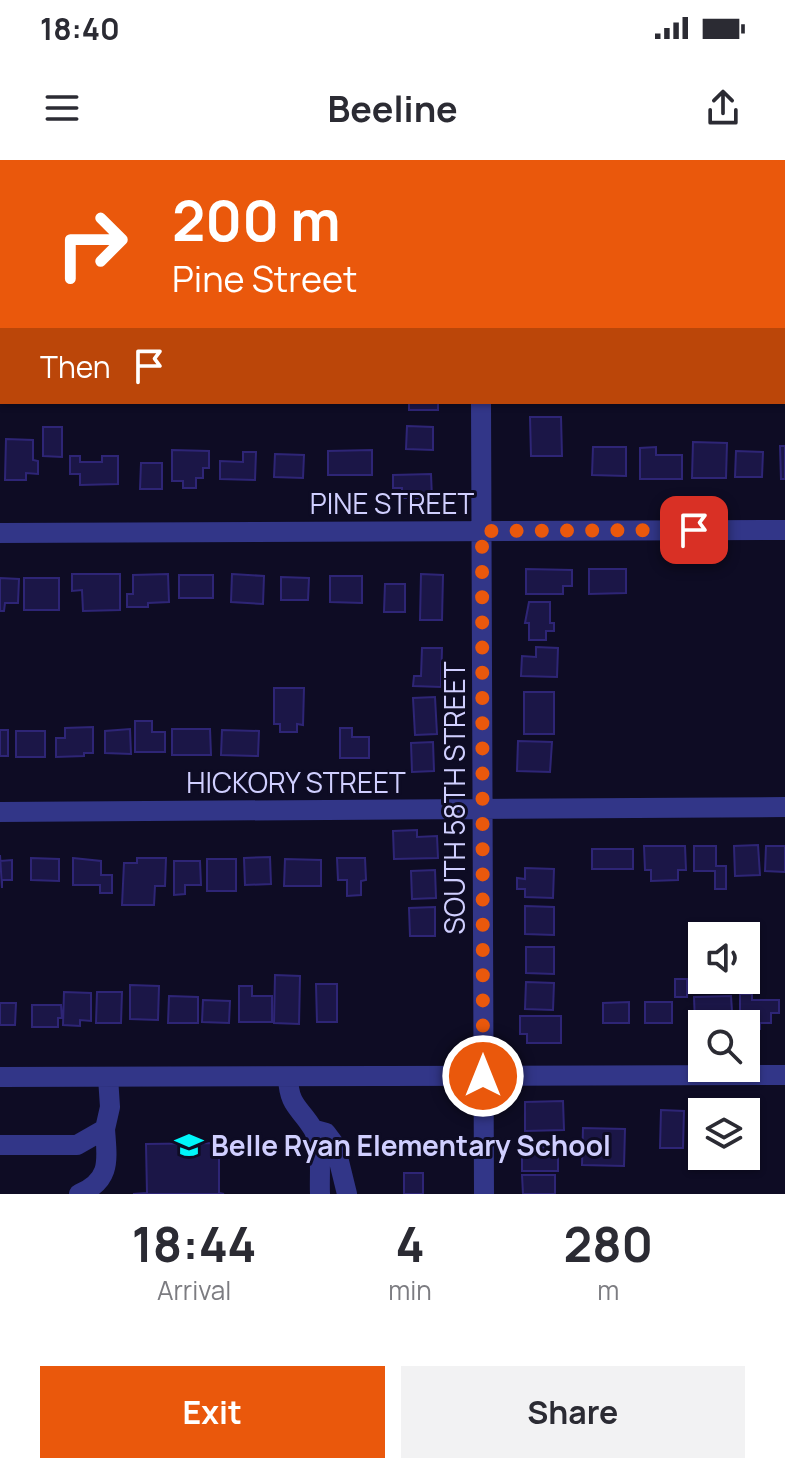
<!DOCTYPE html>
<style>
:root{--surface:#fff;--page:#f2f2f3;--text:#2b2b33;--muted:#7c7c81;--accent:#ea580c}
body{margin:0;font-family:Manrope,sans-serif;background:var(--page);color:var(--text);height:100vh;display:flex;flex-direction:column;font-size:30px;white-space:nowrap}
*{box-sizing:border-box;margin:0}
p{font-size:26px;color:var(--muted)}
.icon{flex:none;width:44px;height:44px;fill:none;stroke:currentColor;stroke-width:2;stroke-linecap:round;stroke-linejoin:round}
.map{position:relative;height:1034px;overflow:hidden}
.details{display:flex;flex-direction:column;background:var(--surface);flex:1}
.details>*{flex:none}
.top-card{position:absolute;left:0px;top:0px;width:786px;height:244px;box-shadow:0 2px 6px #0004;background:#ea580c;color:#fff;overflow:hidden}
.controls{position:absolute;left:688px;top:762px;display:grid;gap:16px}
.controls a{display:grid;place-items:center;width:72px;height:72px;border-radius:0px;background:var(--surface);box-shadow:0 2px 6px #0004;font-size:40px}
.pin{position:absolute;display:grid;place-items:center;width:68px;height:68px;color:#fff;margin:-34px;border-radius:16px;box-shadow:0 4px 12px #0006}
.me{position:absolute;width:88px;margin:-44px;rotate:0deg;stroke-linejoin:round;filter:drop-shadow(0 0 6px #0008)}
.turn{display:flex;align-items:center;gap:28px;height:168px;padding:0 40px;font-size:36px}
.turn .icon{width:104px;height:104px;stroke-width:2.5}
.turn b{display:block;font-size:56px;line-height:68px}
.then{display:flex;align-items:center;height:76px;padding:0 40px;background:#0003;gap:16px;font-size:30px}
.eta{display:flex;justify-content:space-evenly;align-items:center;height:136px;text-align:center}
.eta b{font-size:48px;font-weight:700;line-height:56px}
.primary-button{display:flex;gap:16px;margin-top:auto;padding:16px 40px}
.primary-button a{flex:1;height:92px;border-radius:0px;background:var(--accent);color:#fff;font-size:32px;font-weight:700;line-height:92px;text-align:center}
.primary-button a+a{background:var(--page);color:var(--text)}
.status{display:flex;justify-content:space-between;align-items:center;height:56px;padding:0 40px;background:var(--surface);direction:ltr}
.status svg{height:22px;fill:currentColor}
header{display:flex;justify-content:space-between;align-items:center;height:104px;padding:0 40px;background:var(--surface);font-size:36px;font-weight:700}
.map>svg:first-child{display:block}
.building{fill:#1b1647;stroke:#2e2576;stroke-width:2}
.lines{fill:none;stroke-linecap:round;stroke-linejoin:round}
.minor{stroke:#323688;stroke-width:20}
.route{stroke:#ea580c;stroke-width:14;stroke-dasharray:0 25.2}
.labels{text-anchor:middle;dominant-baseline:central;stroke-width:6;stroke-linejoin:round;paint-order:stroke}
.street-label{font-size:28px;fill:#d0cfff;stroke:#0e0c24}
.poi-label{font-size:28px;font-weight:bold;fill:#d0cfff;stroke:#0e0c24;text-anchor:start}
</style>
<div class="status"><b>18:40</b><svg viewBox="0 0 49 12"><path d="M0 12V9h3v3zM5 12V6h3v6zM10 12V3h3v9zM15 12V0h3v12zM26 1h20v11H26zM47 4h2v5h-2z"/></svg></div>
<header><svg class="icon" aria-label="menu" viewBox="0 0 24 24"><path d="M4 6h16M4 12h16M4 18h16"/></svg>Beeline<svg class="icon" aria-label="share" viewBox="0 0 24 24"><path d="M12 15V3M7 8l5-5 5 5M5 13v7h14v-7"/></svg></header>
<div class="map">
<svg width="785" height="1034" viewBox="0 0 785 1034">
<rect width="100%" height="100%" fill="#0e0c24"/>
<path class="building" d="M 409,242 L 438,242 L 438,250 L 409,250 Z
M 530,257 L 561,257 L 562,296 L 531,296 Z
M 407,266 L 433,267 L 433,290 L 406,289 Z
M 43,267 L 62,267 L 62,297 L 43,296 Z
M 6,279 L 33,280 L 33,300 L 38,301 L 38,314 L 26,313 L 26,320 L 5,320 Z
M 693,282 L 727,283 L 726,318 L 692,318 Z
M 780,286 L 785,286 L 785,319 L 781,319 Z
M 593,287 L 626,287 L 626,316 L 592,315 Z
M 656,287 L 656,295 L 682,295 L 682,319 L 640,319 L 640,288 Z
M 172,290 L 209,291 L 209,308 L 203,308 L 203,318 L 196,318 L 196,328 L 183,328 L 183,321 L 172,321 Z
M 372,290 L 372,315 L 328,315 L 328,291 Z
M 736,291 L 763,292 L 762,317 L 735,317 Z
M 243,292 L 256,292 L 255,320 L 220,319 L 220,301 L 243,302 Z
M 275,294 L 304,295 L 303,318 L 274,317 Z
M 70,296 L 80,296 L 80,302 L 102,302 L 102,296 L 118,296 L 118,324 L 80,325 L 80,314 L 70,314 Z
M 141,303 L 162,303 L 162,329 L 140,329 Z
M 431,314 L 432,338 L 402,338 L 402,328 L 393,328 L 393,315 Z
M 526,409 L 572,410 L 572,426 L 563,426 L 563,434 L 526,434 Z
M 589,409 L 626,409 L 626,433 L 589,434 Z
M 72,414 L 120,414 L 120,450 L 83,451 L 82,430 L 72,431 Z
M 168,414 L 169,442 L 148,443 L 148,447 L 127,447 L 127,434 L 133,434 L 133,415 Z
M 232,414 L 264,416 L 263,444 L 231,442 Z
M 421,414 L 443,415 L 442,460 L 420,460 Z
M 179,415 L 213,415 L 213,438 L 179,438 Z
M 330,416 L 362,416 L 362,443 L 330,442 Z
M 281,417 L 309,418 L 308,440 L 281,440 Z
M 0,418 L 19,419 L 18,443 L 5,443 L 4,451 L 0,451 Z
M 24,418 L 59,418 L 59,450 L 24,450 Z
M 385,424 L 405,424 L 405,452 L 384,452 Z
M 529,442 L 550,442 L 550,463 L 554,463 L 554,471 L 546,471 L 546,480 L 529,480 L 529,463 L 525,463 Z
M 536,487 L 558,488 L 557,517 L 521,516 L 522,496 L 536,497 Z
M 422,488 L 442,488 L 441,527 L 413,526 L 414,516 L 421,516 Z
M 274,528 L 304,528 L 303,565 L 297,564 L 297,572 L 280,572 L 280,564 L 274,564 Z
M 524,532 L 554,532 L 554,574 L 524,574 Z
M 435,537 L 437,574 L 415,575 L 413,538 Z
M 135,561 L 152,561 L 152,572 L 165,572 L 165,592 L 135,592 Z
M 93,567 L 93,593 L 84,593 L 84,596 L 56,597 L 56,578 L 65,578 L 65,568 Z
M 340,568 L 352,568 L 352,577 L 369,577 L 369,598 L 340,598 Z
M 130,569 L 131,594 L 105,593 L 105,571 Z
M 172,569 L 210,569 L 211,595 L 172,595 Z
M 0,570 L 8,570 L 8,596 L 0,596 Z
M 222,570 L 259,571 L 258,596 L 221,595 Z
M 16,571 L 45,571 L 45,597 L 16,597 Z
M 518,581 L 552,582 L 550,612 L 517,611 Z
M 433,582 L 434,611 L 412,612 L 411,583 Z
M 417,670 L 417,677 L 437,676 L 438,698 L 394,699 L 393,671 Z
M 758,685 L 760,715 L 735,716 L 734,686 Z
M 644,686 L 685,686 L 686,710 L 678,710 L 678,720 L 651,721 L 651,710 L 645,710 Z
M 694,686 L 716,686 L 716,706 L 726,706 L 726,729 L 715,729 L 715,711 L 694,711 Z
M 766,686 L 785,686 L 785,712 L 765,711 Z
M 592,689 L 633,689 L 633,709 L 592,709 Z
M 0,695 L 0,701 L 12,700 L 12,720 L 2,720 L 2,728 Z
M 270,697 L 271,724 L 245,725 L 244,698 Z
M 31,698 L 59,699 L 59,721 L 31,720 Z
M 73,698 L 101,701 L 101,715 L 112,715 L 112,733 L 100,733 L 100,725 L 73,725 Z
M 137,698 L 166,698 L 165,726 L 155,726 L 154,745 L 122,745 L 124,703 L 137,703 Z
M 337,698 L 365,698 L 366,720 L 361,721 L 361,735 L 347,736 L 347,720 L 338,720 Z
M 207,699 L 236,699 L 236,731 L 207,731 Z
M 285,699 L 321,700 L 321,726 L 284,726 Z
M 174,701 L 200,701 L 201,725 L 185,725 L 185,734 L 174,735 Z
M 525,708 L 554,709 L 553,738 L 525,737 L 525,729 L 517,729 L 517,718 L 525,719 Z
M 435,710 L 436,738 L 412,739 L 411,711 Z
M 525,746 L 554,747 L 554,775 L 525,774 Z
M 435,747 L 435,776 L 410,776 L 409,748 Z
M 526,787 L 554,787 L 554,814 L 526,813 Z
M 275,815 L 300,816 L 299,864 L 274,863 Z
M 675,819 L 687,819 L 687,837 L 675,837 Z
M 526,822 L 554,823 L 553,850 L 525,849 Z
M 316,824 L 337,824 L 337,862 L 317,862 Z
M 130,825 L 159,826 L 158,860 L 130,859 Z
M 239,826 L 252,826 L 252,836 L 272,836 L 272,862 L 239,862 Z
M 64,832 L 91,833 L 91,861 L 80,860 L 80,866 L 63,865 Z
M 97,832 L 122,832 L 121,863 L 96,863 Z
M 740,834 L 752,834 L 752,840 L 779,840 L 779,853 L 771,853 L 771,863 L 760,863 L 760,869 L 752,869 L 752,864 L 740,864 Z
M 169,836 L 198,837 L 198,863 L 168,863 Z
M 731,836 L 732,851 L 724,851 L 724,862 L 695,863 L 694,837 Z
M 203,840 L 230,841 L 229,863 L 202,862 Z
M 629,842 L 629,863 L 603,863 L 603,843 Z
M 645,842 L 672,842 L 672,863 L 645,863 Z
M 0,843 L 16,843 L 15,865 L 0,865 Z
M 32,845 L 61,845 L 62,858 L 58,858 L 58,867 L 32,867 Z
M 520,856 L 561,856 L 561,883 L 527,883 L 527,874 L 520,874 Z
M 563,941 L 564,970 L 525,971 L 525,942 Z
M 661,950 L 684,951 L 683,988 L 660,988 Z
M 583,968 L 625,969 L 624,1006 L 582,1005 Z
M 219,983 L 219,1033 L 224,1034 L 133,1034 L 147,1033 L 146,984 Z
M 522,987 L 558,987 L 558,1011 L 522,1011 Z
M 404,1013 L 423,1013 L 423,1034 L 404,1034 Z
M 522,1015 L 555,1015 L 555,1034 L 523,1034 Z"/>
<g class="lines">
<path class="minor" d="M 478,0 L 478,2
M 784,93 L 785,93
M 0,95 L 2,95
M 481,242 L 484,1034
M 0,373 L 785,370
M 0,652 L 785,647
M 0,917 L 785,915
M 288,917 C 289,947 300,947 313,969 C 323,986 319,1015 320,1034
M 315,970 L 326,973 L 335,985 L 347,1034
M 0,985 L 77,985 L 105,969 L 110,947 L 108,917
M 79,1034 C 112,1020 107,999 105,969"/>
</g>
<g class="lines">
<path class="route" d="M 483,916 L 482,371 L 694,370"/>
</g>
<defs>
<symbol id="school-bare" viewBox="-9 -9 18 18"><path d="M0-5L7-2L0 1L-7-2ZM-4 1L0 2.5L4 1V4Q0 6-4 4Z" fill="#00f6fa" stroke="#0e0c24" stroke-width="2.5" paint-order="stroke"/></symbol>
</defs>
<g fill-rule="evenodd">
<use href="#school-bare" x="169" y="965" width="40" height="40"/>
</g>
<g class="labels">
<g class="street-label">
<text x="392" y="343">PINE STREET</text>
<text x="296" y="622">HICKORY STREET</text>
<text transform="translate(454 638) rotate(-90)">SOUTH 58TH STREET</text>
</g>
<g class="poi-label">
<text x="211" y="985">Belle Ryan Elementary School</text>
</g>
</g>
</svg>
<div class="controls">
<a><svg class="icon" aria-label="sound" viewBox="0 0 24 24"><path d="M4 9h4l5-4v14l-5-4H4zM17 9q2 3 0 6"/></svg></a>
<a><svg class="icon" aria-label="search" viewBox="0 0 24 24"><circle cx="10" cy="10" r="6"/><path d="M15 15l6 6"/></svg></a>
<a><svg class="icon" aria-label="layers" viewBox="0 0 24 24"><path d="M12 4l9 5-9 5-9-5zM3 14l9 5 9-5"/></svg></a>
</div>
<div class="pin" style="left:694px;top:370px;background:#d93025"><svg class="icon" aria-label="arrive" viewBox="0 0 24 24"><path d="M6 21V4h12l-3 4 3 4H6"/></svg></div>
<svg class="me" style="left:483px;top:916px" viewBox="-20 -20 40 40"><circle r="17" fill="#ea580c" stroke="#fff" stroke-width="3"/><path d="M0-11L8 9 0 5-8 9z" fill="#fff"/></svg>
<div class="top-card">
<div class="turn"><svg class="icon" aria-label="right" viewBox="0 0 24 24"><path d="M7 20v-9h11M14 6l5 5-5 5"/></svg><div><b>200 m</b>Pine Street</div></div>
<div class="then">Then<svg class="icon" aria-label="arrive" viewBox="0 0 24 24"><path d="M6 21V4h12l-3 4 3 4H6"/></svg></div>
</div>
</div>
<section class="details">
<div class="eta">
<div><b>18:44</b><p>Arrival</p></div>
<div><b>4</b><p>min</p></div>
<div><b>280</b><p>m</p></div>
</div>
<div class="primary-button"><a>Exit</a><a>Share</a></div>
</section>
